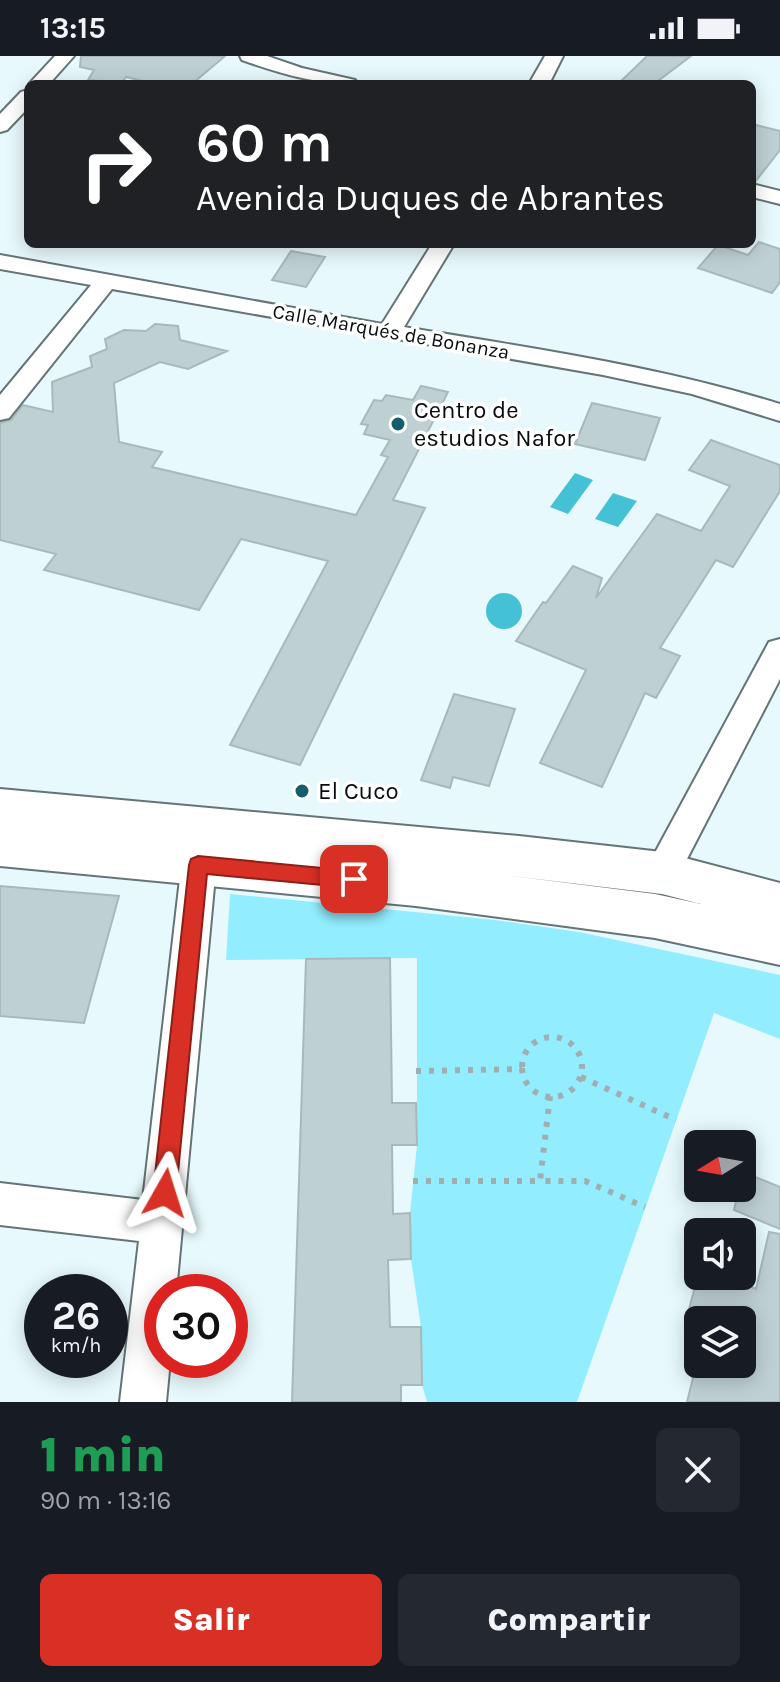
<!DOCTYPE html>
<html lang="es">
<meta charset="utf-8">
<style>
:root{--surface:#171b24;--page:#242831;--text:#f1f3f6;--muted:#9ea1a6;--accent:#d93025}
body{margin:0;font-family:Karla,sans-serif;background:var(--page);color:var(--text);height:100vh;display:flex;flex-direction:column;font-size:30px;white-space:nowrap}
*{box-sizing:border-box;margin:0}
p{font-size:26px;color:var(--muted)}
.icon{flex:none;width:44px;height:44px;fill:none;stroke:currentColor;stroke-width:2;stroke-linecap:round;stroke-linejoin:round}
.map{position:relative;height:1346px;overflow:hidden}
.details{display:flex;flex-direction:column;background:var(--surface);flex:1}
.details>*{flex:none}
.banner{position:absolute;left:24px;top:24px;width:732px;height:168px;border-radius:12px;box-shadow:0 4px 20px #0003;background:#202124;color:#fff;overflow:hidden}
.needle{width:52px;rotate:259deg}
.tools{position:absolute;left:684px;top:1074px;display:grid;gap:16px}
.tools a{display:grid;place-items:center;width:72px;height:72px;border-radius:12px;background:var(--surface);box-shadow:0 4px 20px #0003;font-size:40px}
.speed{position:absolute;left:24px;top:1218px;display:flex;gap:16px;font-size:40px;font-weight:700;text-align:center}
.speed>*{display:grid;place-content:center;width:104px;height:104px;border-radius:50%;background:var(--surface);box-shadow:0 4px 20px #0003;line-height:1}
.speed small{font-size:20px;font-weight:400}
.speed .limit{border:12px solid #d22;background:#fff;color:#111}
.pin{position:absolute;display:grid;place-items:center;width:68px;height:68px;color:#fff;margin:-34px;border-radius:16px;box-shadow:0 4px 12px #0006}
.me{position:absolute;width:88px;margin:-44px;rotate:6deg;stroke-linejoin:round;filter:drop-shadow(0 0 6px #0008)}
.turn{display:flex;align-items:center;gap:28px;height:168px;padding:0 40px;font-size:36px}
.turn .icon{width:104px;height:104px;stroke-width:2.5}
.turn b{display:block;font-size:56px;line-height:68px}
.round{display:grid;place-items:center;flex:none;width:84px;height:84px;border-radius:12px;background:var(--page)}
.head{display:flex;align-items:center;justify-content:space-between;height:136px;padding:0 40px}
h1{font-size:48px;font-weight:800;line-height:60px;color:#1e9e55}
.button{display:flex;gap:16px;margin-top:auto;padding:16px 40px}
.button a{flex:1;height:92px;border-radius:12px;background:var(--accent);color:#fff;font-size:32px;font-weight:800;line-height:92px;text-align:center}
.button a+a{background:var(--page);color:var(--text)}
.status{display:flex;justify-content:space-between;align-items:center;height:56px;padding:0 40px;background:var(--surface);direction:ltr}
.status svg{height:22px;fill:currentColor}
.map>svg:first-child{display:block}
.green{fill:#92edfe}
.water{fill:#44c1d4}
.building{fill:#bfd0d3;stroke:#a8b9bc;stroke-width:2}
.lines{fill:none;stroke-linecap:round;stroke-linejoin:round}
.street-casing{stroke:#647477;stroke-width:4}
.secondary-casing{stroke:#647477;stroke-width:4}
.path{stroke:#a0aeb1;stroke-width:6;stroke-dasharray:5 8;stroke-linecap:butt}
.street{fill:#fff;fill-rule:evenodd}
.secondary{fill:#fff;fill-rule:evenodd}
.route{fill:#d93025;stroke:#8d1f18;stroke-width:2}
.poi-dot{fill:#13606c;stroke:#fff;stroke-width:3}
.labels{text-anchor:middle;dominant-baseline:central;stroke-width:7;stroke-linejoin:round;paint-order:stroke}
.far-street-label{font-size:20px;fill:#070d0e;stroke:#fff}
.poi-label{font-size:24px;fill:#070d0e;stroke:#fff;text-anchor:start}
</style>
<div class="status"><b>13:15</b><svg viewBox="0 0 49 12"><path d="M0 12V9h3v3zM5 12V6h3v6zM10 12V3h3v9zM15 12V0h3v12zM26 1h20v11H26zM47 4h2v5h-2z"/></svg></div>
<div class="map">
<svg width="780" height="1346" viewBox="0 0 780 1346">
<rect width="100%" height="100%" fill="#e7f9fc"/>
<path class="green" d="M 230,838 L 495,864 L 579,876 L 780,919 L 780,983 L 714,957 L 577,1346 L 427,1346 L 422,1329 L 421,1271 L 411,1203 L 410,1157 L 417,1089 L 417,902 L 226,904 Z"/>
<path class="water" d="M 575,417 L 593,424 L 568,458 L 550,451 Z
M 613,437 L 637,445 L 618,471 L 595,463 Z
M486 555a18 18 0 1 1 36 0a18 18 0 1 1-36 0Z"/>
<path class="building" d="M 81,0 L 225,0 L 192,28 L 155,28 L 126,21 L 122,27 L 88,24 L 94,14 L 80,11 Z
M 647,0 L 691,0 L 654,28 L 618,28 Z
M 752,68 L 780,75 L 780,94 L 755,126 L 752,125 Z
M 759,186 L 780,193 L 780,226 L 772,237 L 698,212 L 718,189 L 748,199 Z
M 291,195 L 325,201 L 306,231 L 272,224 Z
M 155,268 L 178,270 L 180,284 L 227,295 L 188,313 L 160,306 L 114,327 L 119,386 L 162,396 L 152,411 L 356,459 L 388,401 L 381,399 L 390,384 L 364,378 L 368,369 L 361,368 L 374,344 L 382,345 L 386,339 L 413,344 L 421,330 L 448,336 L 393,444 L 425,452 L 300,709 L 230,689 L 328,505 L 241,483 L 199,554 L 44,514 L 56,498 L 0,484 L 0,367 L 11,364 L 23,349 L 53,356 L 52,326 L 92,311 L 90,300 L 107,293 L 105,283 L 124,274 L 146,275 Z
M 592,347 L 660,362 L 645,404 L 575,388 Z
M 711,384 L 780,409 L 780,435 L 733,511 L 716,504 L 660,592 L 680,600 L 656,642 L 645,637 L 602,731 L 540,707 L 586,614 L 516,585 L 543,546 L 546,547 L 573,510 L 602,522 L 596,542 L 657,458 L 701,475 L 730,430 L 689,414 Z
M 454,638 L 515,653 L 489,730 L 453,721 L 450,732 L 421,724 Z
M 0,830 L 119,840 L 84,967 L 0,960 Z
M 390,902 L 392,1047 L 416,1047 L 417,1089 L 392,1089 L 393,1158 L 410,1157 L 411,1203 L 388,1204 L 390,1271 L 421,1271 L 422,1329 L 401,1329 L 401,1346 L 292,1346 L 306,903 Z
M 743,1116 L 780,1131 L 780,1173 L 734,1154 L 739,1132 L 742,1132 Z
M 769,1176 L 780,1178 L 780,1346 L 687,1346 L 698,1302 L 698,1308 L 742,1308 L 742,1264 L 698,1264 L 698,1274 L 685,1268 L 698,1220 L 727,1220 L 756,1233 Z"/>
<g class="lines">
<defs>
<path id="street" d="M 55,0 L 74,0 L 49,28 L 29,28 Z
M 240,0 L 267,0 L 302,12 L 355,24 L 358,28 C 315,28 282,18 242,4 Z
M 545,0 L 563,0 L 549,28 L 529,28 Z
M 28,34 L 28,52 L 7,74 L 0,76 L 0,58 L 21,36 Z
M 752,128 L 780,135 L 780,148 L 752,141 Z
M 432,188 L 454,188 L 404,271 C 531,292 657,310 780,348 L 780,365 L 692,338 L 603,319 L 112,233 L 9,362 L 0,364 L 0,339 L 91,229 L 0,213 L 0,199 L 382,268 Z
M 780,583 L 780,623 L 674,828 L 662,832 L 650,828 L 645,817 L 650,806 L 769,586 Z
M 201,774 L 213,778 L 218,788 L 176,1236 L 162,1236 L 162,1304 L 170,1304 L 166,1346 L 120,1346 L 139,1185 L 0,1169 L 0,1127 L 143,1144 L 184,788 L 189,778 Z"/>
<path id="secondary" d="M 0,733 L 519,780 L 662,796 L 780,827 L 780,909 L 655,882 L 416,850 L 0,810 ZM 488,817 L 662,838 L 701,848 L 655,838 Z"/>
</defs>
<use href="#street" class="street-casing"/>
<use href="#secondary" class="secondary-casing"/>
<path class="path" d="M522 1011a30 30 0 1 1 60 0a30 30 0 1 1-60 0Z
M 416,1015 L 522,1013
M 581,1021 L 676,1064
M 550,1040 L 540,1125 L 585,1125 L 645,1151
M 413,1125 L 540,1125"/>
<use href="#street" class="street"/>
<use href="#secondary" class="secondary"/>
</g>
<path class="route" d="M 198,800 L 354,815 L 361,817 L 364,823 L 361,829 L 354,832 L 207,818 L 176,1137 L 173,1145 L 165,1149 L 156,1145 L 153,1137 L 189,809 L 191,803 Z"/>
<g class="poi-dot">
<circle cx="398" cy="368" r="8"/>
<circle cx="302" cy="735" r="8"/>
</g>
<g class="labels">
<g class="far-street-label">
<text transform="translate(391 276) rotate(10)">Calle Marqués de Bonanza</text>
</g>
<g class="poi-label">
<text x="414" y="354">Centro de<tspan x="414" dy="28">estudios Nafor</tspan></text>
<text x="318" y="735">El Cuco</text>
</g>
</g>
</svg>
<div class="tools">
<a><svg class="needle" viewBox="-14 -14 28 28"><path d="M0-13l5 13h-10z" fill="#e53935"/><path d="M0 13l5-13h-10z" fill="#9ea1a6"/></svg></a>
<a><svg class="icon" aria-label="sound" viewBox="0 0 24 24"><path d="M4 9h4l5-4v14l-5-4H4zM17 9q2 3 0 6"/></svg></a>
<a><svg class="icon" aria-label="layers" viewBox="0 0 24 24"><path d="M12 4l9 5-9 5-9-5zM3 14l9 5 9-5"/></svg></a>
</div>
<div class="speed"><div>26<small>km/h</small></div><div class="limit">30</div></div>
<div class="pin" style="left:354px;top:823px;background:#d93025"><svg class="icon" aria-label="arrive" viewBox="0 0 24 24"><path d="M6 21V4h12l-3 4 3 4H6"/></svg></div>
<svg class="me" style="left:165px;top:1137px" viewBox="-20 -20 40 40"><path d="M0-17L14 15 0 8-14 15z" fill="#d93025" stroke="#fff" stroke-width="4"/></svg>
<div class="banner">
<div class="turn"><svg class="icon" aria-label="right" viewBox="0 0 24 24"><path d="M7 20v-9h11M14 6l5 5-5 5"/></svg><div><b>60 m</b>Avenida Duques de Abrantes</div></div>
</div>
</div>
<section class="details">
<div class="head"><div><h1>1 min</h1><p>90 m · 13:16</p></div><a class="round"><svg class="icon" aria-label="close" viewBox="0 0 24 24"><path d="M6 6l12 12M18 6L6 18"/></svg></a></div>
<div class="button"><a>Salir</a><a>Compartir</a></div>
</section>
